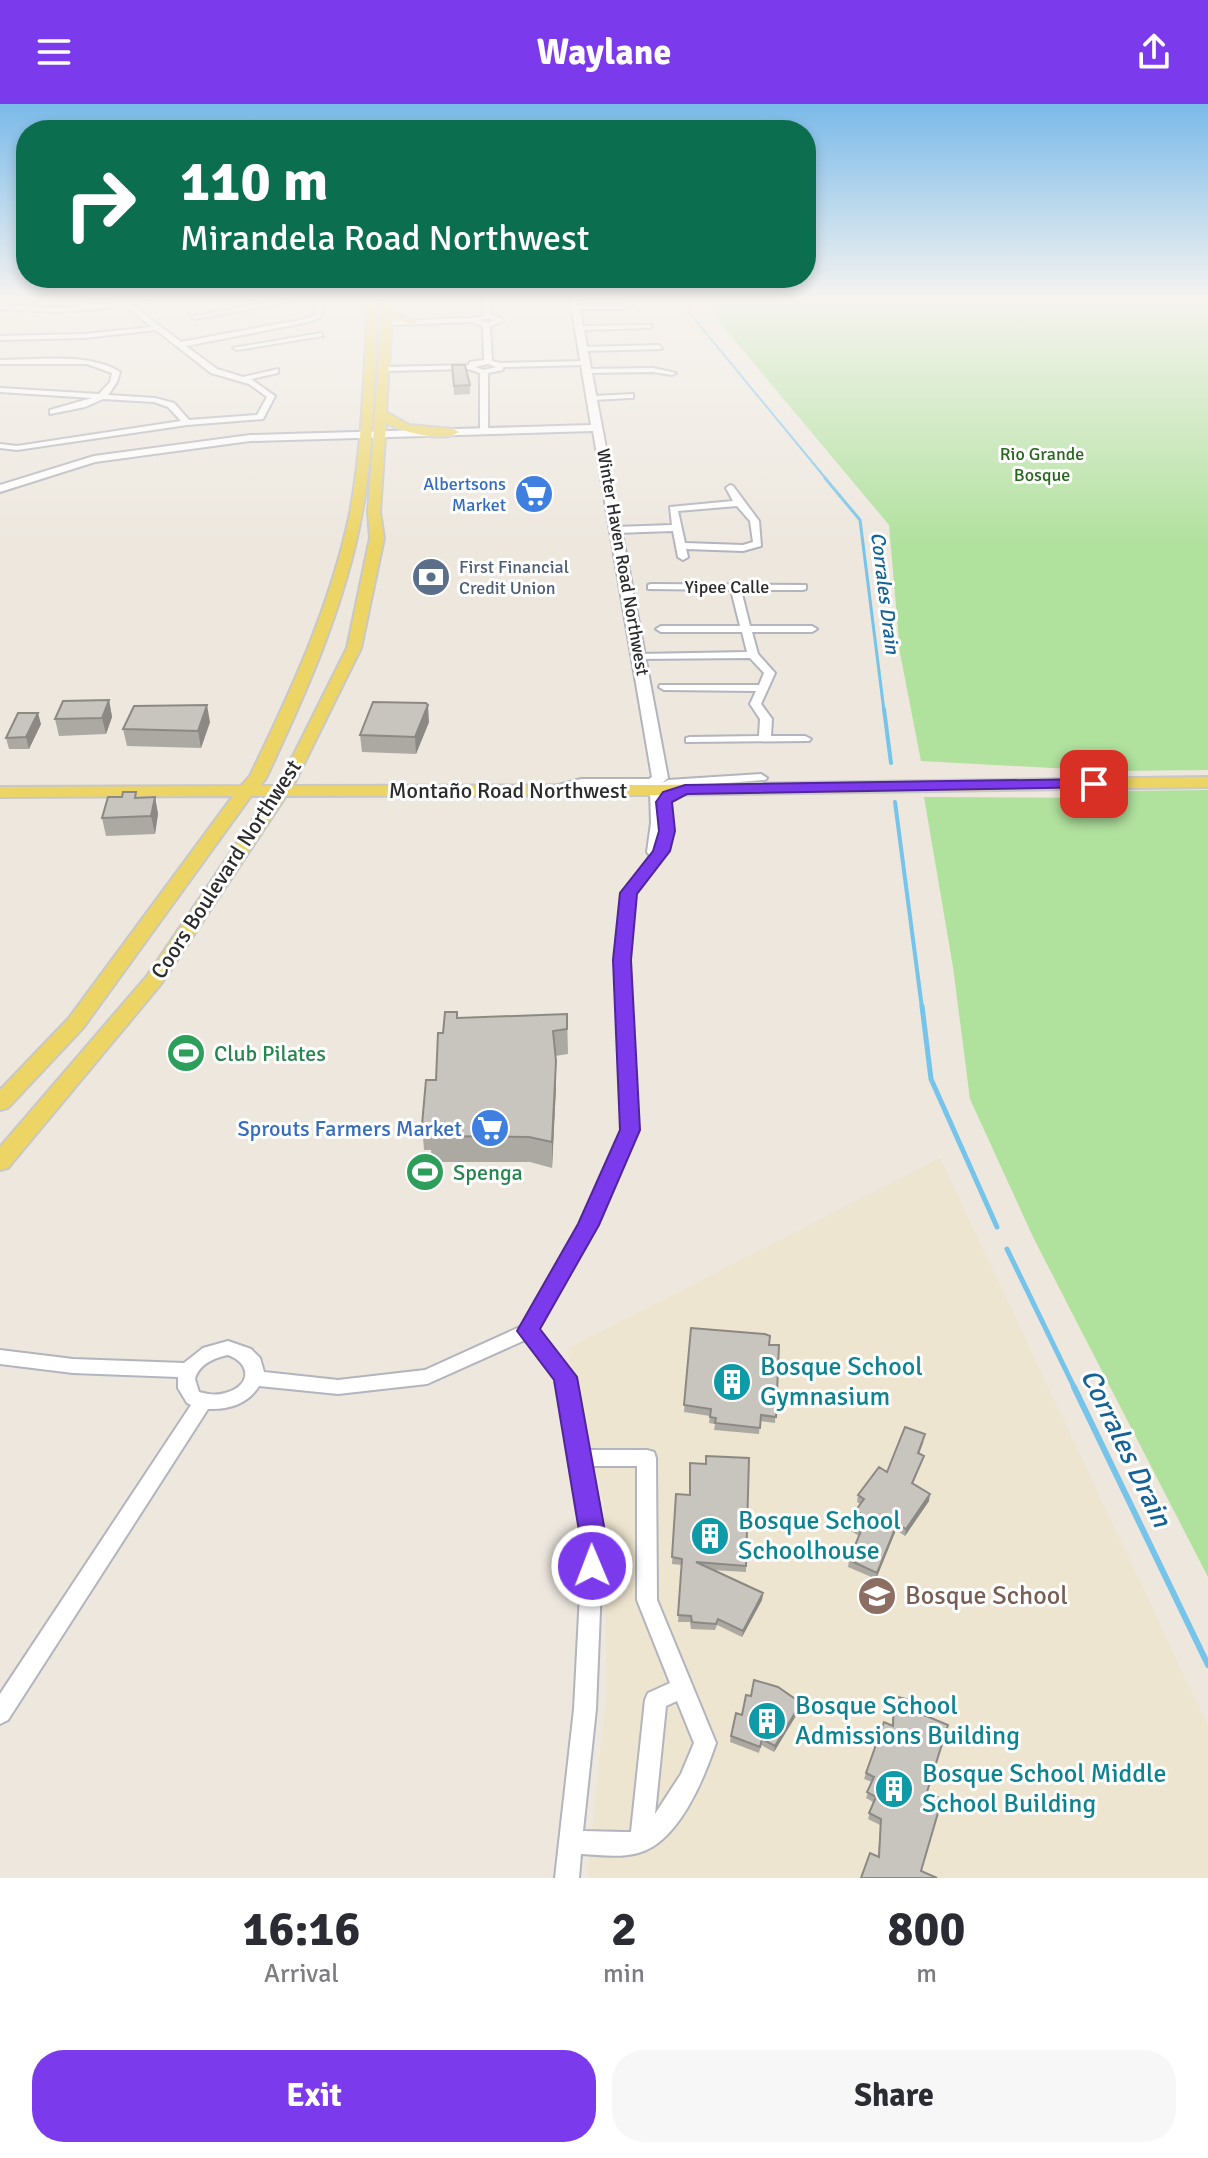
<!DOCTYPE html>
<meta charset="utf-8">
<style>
:root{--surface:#fff;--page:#f7f7f7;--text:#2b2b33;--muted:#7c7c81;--accent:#7c3aed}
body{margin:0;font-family:Signika,sans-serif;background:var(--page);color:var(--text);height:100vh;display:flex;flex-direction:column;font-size:30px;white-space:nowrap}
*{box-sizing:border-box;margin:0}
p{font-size:26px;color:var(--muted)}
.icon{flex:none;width:44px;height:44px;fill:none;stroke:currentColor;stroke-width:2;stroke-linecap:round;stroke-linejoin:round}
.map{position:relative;height:1774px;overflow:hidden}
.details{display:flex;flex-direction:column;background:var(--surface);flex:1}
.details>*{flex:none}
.top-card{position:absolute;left:16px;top:16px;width:800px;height:168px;border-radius:32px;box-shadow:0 4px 12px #0003;background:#0b6e4f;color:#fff;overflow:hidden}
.pin{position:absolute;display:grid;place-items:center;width:68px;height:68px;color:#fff;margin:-34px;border-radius:16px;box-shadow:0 4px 12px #0006}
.me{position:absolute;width:88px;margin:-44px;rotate:359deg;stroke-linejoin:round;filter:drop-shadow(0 0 6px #0008)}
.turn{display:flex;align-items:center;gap:28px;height:168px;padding:0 32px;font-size:36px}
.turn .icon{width:104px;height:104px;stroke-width:2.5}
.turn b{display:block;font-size:56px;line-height:68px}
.eta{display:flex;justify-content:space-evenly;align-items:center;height:136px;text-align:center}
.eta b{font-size:48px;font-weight:800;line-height:56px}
.cta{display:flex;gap:16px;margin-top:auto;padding:16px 32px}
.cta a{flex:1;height:92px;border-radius:32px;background:var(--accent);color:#fff;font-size:32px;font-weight:800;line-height:92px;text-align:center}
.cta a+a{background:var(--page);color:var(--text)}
header{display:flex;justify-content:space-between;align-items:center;height:104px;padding:0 32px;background:var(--accent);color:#fff;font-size:36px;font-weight:800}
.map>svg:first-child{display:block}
.education{fill:#ede5cf}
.green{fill:#b0e19d}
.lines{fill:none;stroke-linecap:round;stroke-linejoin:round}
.stream-far4{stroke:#76c4ea;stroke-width:2}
.stream-far3{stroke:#76c4ea;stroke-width:3}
.stream-far2{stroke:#76c4ea;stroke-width:4}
.stream-far1{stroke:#76c4ea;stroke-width:5}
.stream{stroke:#76c4ea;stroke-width:6}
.street-casing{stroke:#b2b4be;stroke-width:4}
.secondary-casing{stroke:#b2b4be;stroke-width:4}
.primary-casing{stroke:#c8c8c8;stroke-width:4}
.street{fill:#fff;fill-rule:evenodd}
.secondary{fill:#fff;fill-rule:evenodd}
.primary{fill:#ecd564;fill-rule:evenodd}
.wall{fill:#aca9a3}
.shaded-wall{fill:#8c8985}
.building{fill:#c8c4be;stroke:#8c8985;stroke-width:2}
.route{fill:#7c3aed;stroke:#51269a;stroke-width:2}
.labels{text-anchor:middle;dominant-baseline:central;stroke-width:6;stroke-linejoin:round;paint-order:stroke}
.far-park-label{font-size:18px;fill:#28671d;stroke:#fff}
.far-shop-label{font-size:18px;fill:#366cbe;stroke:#fff;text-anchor:end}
.far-street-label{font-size:18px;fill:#2b2b2b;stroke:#fff}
.far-service-label{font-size:18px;fill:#4e5e75;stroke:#fff;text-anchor:start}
.far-water-label{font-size:20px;font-style:italic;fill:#136298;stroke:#fff}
.street-label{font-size:22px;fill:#2b2b2b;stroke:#fff}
.leisure-label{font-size:22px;fill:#27864d;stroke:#fff;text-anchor:start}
.shop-label{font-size:22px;fill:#366cbe;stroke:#fff;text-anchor:end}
.near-culture-label{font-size:26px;fill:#0d838f;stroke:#fff;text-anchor:start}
.near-education-label{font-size:26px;fill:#785e54;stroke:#fff;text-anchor:start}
.near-water-label{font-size:28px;font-style:italic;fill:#136298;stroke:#fff}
</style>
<header><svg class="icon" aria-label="menu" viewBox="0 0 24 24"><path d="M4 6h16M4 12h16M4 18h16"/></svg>Waylane<svg class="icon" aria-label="share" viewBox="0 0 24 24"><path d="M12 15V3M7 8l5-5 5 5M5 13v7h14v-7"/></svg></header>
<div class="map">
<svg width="1208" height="1774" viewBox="0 0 1208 1774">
<rect width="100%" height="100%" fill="#ede7de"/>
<path class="education" d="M 940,1054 L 1208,1622 L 1208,1774 L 587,1774 L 607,1585 L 604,1400 L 567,1245 Z"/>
<path class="green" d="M 700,195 L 1208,195 L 1208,666 L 1107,667 L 921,657 L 900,549 L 889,421 Z
M 1208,686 L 1208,1473 L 1034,1135 L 970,995 L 953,863 L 924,693 L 1127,694 L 1124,687 Z"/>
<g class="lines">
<path class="stream-far4" d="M 678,195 L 827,376"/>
<path class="stream-far3" d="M 825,374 L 860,416 L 884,607"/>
<path class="stream-far2" d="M 884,605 L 891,659
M 895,698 L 922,904"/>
<path class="stream-far1" d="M 922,902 L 931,975 L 997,1123
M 1007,1145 L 1075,1285"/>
<path class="stream" d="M 1074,1283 L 1208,1561"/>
<defs>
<path id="street" d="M 117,195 L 128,198 L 159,195 L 132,201 L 181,238 L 305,215 L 315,212 L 317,195 L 323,195 L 321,213 L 309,218 L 186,242 L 217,265 L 243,273 L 278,265 L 278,269 L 251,275 L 275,292 L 263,315 L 187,321 L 17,346 L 0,344 L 0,340 L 17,342 L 181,317 L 168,303 L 154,298 L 103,295 L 85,303 L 50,310 L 50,306 L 92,294 L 0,288 L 0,284 L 99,290 L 110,278 L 112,269 L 87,260 L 0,260 L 0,256 C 36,256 90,248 120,268 L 117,278 L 108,291 L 155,294 L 174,299 L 189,316 L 257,311 L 267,293 L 249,280 L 211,269 L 156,226 L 84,234 L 0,236 L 0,232 L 84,230 L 152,223 L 125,202 L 59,208 L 0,205 L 0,201 L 59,204 L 121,199 Z
M 285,195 L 300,195 L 195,215 L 192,213 Z
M 483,195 L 489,195 L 490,210 L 504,216 L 490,223 L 492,257 L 501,259 L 584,257 L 588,259 L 584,261 L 503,263 L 503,266 L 488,269 L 488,327 L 484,329 L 480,327 L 480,269 L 468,265 L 386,267 L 382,265 L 386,263 L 469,261 L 470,258 L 484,256 L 483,222 L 472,218 L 389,221 L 386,219 L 389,217 L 472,214 L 484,212 ZM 490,214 L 495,216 L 488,219 L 480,216 ZM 488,260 L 496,263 L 484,266 L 475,263 Z
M 628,195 L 634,195 L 635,199 L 623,205 L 575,205 L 572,203 L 575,201 L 622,201 L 628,198 Z
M 652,221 L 650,224 L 578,226 L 575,224 L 578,222 Z
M 321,229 L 323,232 L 237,246 L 233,244 Z
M 659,241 L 662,245 L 582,247 L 578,245 L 582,243 Z
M 653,264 L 676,269 L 672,271 L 653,268 L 586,269 L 582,267 L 586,265 Z
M 633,290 L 633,294 L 630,294 L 593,296 L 589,294 L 593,292 Z
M 730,381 L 733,382 L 759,417 L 761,442 L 743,447 L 686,445 L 688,453 L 683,456 L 678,453 L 673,427 L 616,429 L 611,426 L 616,423 L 672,421 L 670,403 L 733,397 L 726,384 ZM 737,402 L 750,417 L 753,438 L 743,441 L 685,439 L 678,407 Z
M 651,480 L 806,481 L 806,485 L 803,486 L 741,486 L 750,522 L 812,522 L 817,525 L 812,528 L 752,528 L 758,550 L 775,569 L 761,600 L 772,615 L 771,632 L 805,632 L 811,635 L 809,637 L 686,638 L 686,634 L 690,633 L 759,632 L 760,615 L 750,600 L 756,587 L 664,586 L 659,583 L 660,581 L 759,581 L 764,569 L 750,554 L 635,555 L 635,551 L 639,550 L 747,548 L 742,528 L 661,528 L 656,525 L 661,522 L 740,522 L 731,486 L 648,485 L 648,481 Z
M 761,670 L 767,674 L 765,676 L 688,682 L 691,685 L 673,693 L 670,698 L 673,727 L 667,747 L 635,789 L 629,856 L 638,1026 L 596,1121 L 537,1226 L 574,1273 L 587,1346 L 647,1346 L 654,1348 L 656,1354 L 657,1496 L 716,1639 C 704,1675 678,1739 638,1749 C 620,1754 600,1751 581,1750 L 579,1774 L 555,1774 L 574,1605 L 583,1433 L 556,1275 L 525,1236 L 427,1280 L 338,1290 L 259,1282 C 248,1300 229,1306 208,1305 L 8,1616 L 0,1620 L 0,1590 L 191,1301 L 187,1299 L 178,1284 L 178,1273 L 73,1269 L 0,1260 L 0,1246 L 73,1255 L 184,1259 L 203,1244 L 228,1237 L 251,1245 L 260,1254 L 264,1268 L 338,1276 L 425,1266 L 522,1222 L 580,1121 L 622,1026 L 615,856 L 623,789 L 650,752 L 647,748 L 651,719 L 650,686 L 668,676 ZM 670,683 L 680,683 L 662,691 L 662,688 ZM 228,1251 C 253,1260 250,1283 225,1289 C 216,1292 208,1290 199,1288 L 195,1275 C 199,1260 214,1254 228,1251 ZM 590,1362 L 637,1362 L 637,1496 L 670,1579 L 648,1589 L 645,1596 L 631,1728 L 624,1728 L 583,1727 L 596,1605 L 603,1433 ZM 677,1597 L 694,1639 L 681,1670 L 655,1710 L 666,1602 Z"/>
<path id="secondary" d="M 570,195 L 578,195 L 668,674 L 658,683 L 581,685 L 557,691 L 549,686 L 552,683 L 581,675 L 649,675 L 652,673 L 593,327 L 250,337 L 95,358 L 0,388 L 0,381 L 94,352 L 250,331 L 591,321 Z"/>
<path id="primary" d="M 368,195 L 378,195 C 374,266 375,339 362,409 C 345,502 306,589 266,674 L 260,682 L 276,682 L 282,674 L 347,544 L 370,434 L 368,408 L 383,195 L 393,195 L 392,207 L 418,218 L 413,221 L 392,213 L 386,308 L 409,321 L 453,325 L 459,328 C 442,339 403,328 386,319 L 380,408 L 384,434 L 361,544 L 293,682 L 656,681 L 1208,673 L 1208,683 L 656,691 L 286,692 L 161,880 L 8,1064 L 0,1066 L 0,1043 L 147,872 L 269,692 L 251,692 L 83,924 L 8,1004 L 0,1006 L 0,986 L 69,914 L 233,692 L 0,693 L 0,683 L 241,682 L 250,672 C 291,587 331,501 350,409 C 363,339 364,266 368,195 Z"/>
</defs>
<use href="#street" class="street-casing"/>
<use href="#secondary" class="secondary-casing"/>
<use href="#primary" class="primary-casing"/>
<use href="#street" class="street"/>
<use href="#secondary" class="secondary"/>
<use href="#primary" class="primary"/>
</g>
<path class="wall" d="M 452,261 L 470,281 L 470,290 L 454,291 Z
M 109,596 L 112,613 L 106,630 L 59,632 L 55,615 Z
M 210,618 L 201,644 L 127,642 L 123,625 Z
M 429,618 L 416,650 L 362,648 L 360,631 Z
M 41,620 L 29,645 L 9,645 L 6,634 Z
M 122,693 L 155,693 L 158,710 L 155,730 L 106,732 L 102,714 Z
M 567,910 L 568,950 L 555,952 L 556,982 L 552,1064 L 530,1058 L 432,1058 L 431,1046 L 424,1046 L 422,1021 L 436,976 L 443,929 L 457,914 Z
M 691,1224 L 769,1241 L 779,1241 L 775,1319 L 760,1317 L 759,1330 L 714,1326 L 715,1320 L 709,1319 L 710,1312 L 684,1308 Z
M 924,1337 L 919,1350 L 922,1358 L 913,1380 L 929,1397 L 905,1432 L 896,1426 L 876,1475 L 848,1463 L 849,1456 L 859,1432 L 851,1427 L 852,1421 L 857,1414 L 854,1413 L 856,1406 L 860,1400 L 857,1398 L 858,1391 Z
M 676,1390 L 746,1462 L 746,1468 L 712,1466 L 763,1489 L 762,1496 L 742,1533 L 717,1521 L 715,1526 L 691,1525 L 690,1518 L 678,1518 L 682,1461 L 672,1460 Z
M 894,1592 L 924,1611 L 927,1688 L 942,1695 L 878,1752 L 880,1721 L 868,1715 L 873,1698 L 866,1694 L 872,1678 L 864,1675 L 866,1669 L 892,1621 Z
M 800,1605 L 774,1648 L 761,1641 L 759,1649 L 730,1638 L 731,1632 L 742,1611 Z"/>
<path class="shaded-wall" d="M 109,596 L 112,613 L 106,630 L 102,614 Z
M 207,601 L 210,618 L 201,644 L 198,627 Z
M 428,601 L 429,618 L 416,650 L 415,633 Z
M 38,609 L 41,620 L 29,645 L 26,633 Z
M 155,693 L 158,710 L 155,730 L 151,712 Z
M 556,957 L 556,982 L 552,1064 L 552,1038 Z
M 930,1390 L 929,1397 L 905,1432 L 906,1425 Z
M 897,1420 L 896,1426 L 876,1475 L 877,1469 Z
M 763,1489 L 762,1496 L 742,1533 L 743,1527 Z
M 801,1599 L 800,1605 L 774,1648 L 775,1642 Z"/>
<path class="building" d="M 452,261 L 465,261 L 470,281 L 454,282 Z
M 109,596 L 102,614 L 55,615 L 63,597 Z
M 373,598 L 426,599 L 428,601 L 415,633 L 360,631 Z
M 207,601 L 198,627 L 123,625 L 134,602 Z
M 18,609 L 38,609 L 26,633 L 6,634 Z
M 123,688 L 136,688 L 135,694 L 155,693 L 151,712 L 102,714 L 108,693 L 122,693 Z
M 445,908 L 457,908 L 457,914 L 567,910 L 567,925 L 553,927 L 556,957 L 552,1038 L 529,1033 L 430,1032 L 431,1021 L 422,1021 L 426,976 L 436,976 L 438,929 L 443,929 Z
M 691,1224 L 765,1230 L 770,1232 L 769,1241 L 779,1241 L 776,1313 L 761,1311 L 760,1324 L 715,1319 L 716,1314 L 710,1313 L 711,1305 L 684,1301 Z
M 905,1323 L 925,1330 L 918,1349 L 924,1352 L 912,1379 L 930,1390 L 906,1425 L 897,1420 L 877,1469 L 849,1456 L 861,1427 L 852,1421 L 860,1409 L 856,1406 L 864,1395 L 858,1391 L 879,1363 L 887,1368 Z
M 706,1352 L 749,1354 L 746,1462 L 696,1458 L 763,1489 L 743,1527 L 718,1515 L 716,1520 L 692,1518 L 691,1512 L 678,1511 L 682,1455 L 672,1453 L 676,1390 L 690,1391 L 690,1359 L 706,1360 Z
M 754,1576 L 778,1583 L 801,1599 L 775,1642 L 762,1635 L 760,1643 L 731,1632 L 736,1609 L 742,1611 L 746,1591 L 751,1592 Z
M 894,1592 L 925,1600 L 924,1611 L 948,1621 L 927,1688 L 942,1695 L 921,1767 L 937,1774 L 861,1774 L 870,1749 L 879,1753 L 881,1715 L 869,1709 L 876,1693 L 867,1688 L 874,1673 L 866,1669 L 884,1618 L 893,1622 Z"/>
<linearGradient id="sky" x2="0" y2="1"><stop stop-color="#7abae9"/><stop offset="0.44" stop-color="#f7f4f0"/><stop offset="1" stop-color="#f7f4f0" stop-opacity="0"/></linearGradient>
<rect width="1208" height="444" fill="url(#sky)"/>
<path class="route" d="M 1094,675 L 1102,680 L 1100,683 L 687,690 L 672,698 L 675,727 L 670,747 L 637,790 L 631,856 L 640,1026 L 599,1121 L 540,1225 L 577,1273 L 606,1433 L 605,1462 L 601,1470 L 592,1474 L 583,1470 L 579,1462 L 580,1433 L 554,1276 L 517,1227 L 578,1120 L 620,1026 L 613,856 L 620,789 L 653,747 L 659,727 L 656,698 L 663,688 L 685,681 Z"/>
<defs>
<symbol id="supermarket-disc" viewBox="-11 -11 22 22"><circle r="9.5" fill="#3f7fe0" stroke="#fff"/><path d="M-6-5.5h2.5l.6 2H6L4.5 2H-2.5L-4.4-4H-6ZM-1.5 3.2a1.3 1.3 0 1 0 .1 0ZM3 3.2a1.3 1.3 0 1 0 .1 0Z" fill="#fff"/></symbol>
<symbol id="bank-disc" viewBox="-11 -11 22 22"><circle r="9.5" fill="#5c6f8a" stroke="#fff"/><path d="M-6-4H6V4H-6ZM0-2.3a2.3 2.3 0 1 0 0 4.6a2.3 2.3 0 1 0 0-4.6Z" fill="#fff"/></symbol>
<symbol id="stadium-disc" viewBox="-11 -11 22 22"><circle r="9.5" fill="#2e9e5b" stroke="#fff"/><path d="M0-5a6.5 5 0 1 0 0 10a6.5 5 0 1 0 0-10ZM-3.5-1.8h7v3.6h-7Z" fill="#fff"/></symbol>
<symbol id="building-disc" viewBox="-11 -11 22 22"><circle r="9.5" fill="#0f9aa8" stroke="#fff"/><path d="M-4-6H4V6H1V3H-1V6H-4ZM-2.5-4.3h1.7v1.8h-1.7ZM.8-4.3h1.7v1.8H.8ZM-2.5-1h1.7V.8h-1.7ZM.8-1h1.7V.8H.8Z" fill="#fff"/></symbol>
<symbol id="school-disc" viewBox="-11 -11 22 22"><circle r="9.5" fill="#8d6e63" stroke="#fff"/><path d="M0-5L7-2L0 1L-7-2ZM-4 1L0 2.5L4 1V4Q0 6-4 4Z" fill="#fff"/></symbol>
</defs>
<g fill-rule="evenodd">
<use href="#supermarket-disc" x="512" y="368" width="44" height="44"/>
<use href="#bank-disc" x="409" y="451" width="44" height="44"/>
<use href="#stadium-disc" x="164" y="927" width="44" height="44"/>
<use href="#supermarket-disc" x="468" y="1002" width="44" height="44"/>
<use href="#stadium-disc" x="403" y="1046" width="44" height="44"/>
<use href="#building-disc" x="710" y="1256" width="44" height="44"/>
<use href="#building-disc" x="688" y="1410" width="44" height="44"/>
<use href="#school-disc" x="855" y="1470" width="44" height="44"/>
<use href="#building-disc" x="745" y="1595" width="44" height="44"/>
<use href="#building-disc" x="872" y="1663" width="44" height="44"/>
</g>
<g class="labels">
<g class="far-park-label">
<text x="1042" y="350">Rio Grande<tspan x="1042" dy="21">Bosque</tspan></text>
</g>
<g class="far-shop-label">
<text x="506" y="380">Albertsons<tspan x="506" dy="21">Market</tspan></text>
</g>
<g class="far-street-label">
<text transform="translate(623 458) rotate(80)">Winter Haven Road Northwest</text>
<text x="727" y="483">Yipee Calle</text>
</g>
<g class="far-service-label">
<text x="459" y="463">First Financial<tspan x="459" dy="21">Credit Union</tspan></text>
</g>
<g class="far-water-label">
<text transform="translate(885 489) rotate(83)">Corrales Drain</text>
</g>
<g class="street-label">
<text x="508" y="686">Montaño Road Northwest</text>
<text transform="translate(226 765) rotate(-57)">Coors Boulevard Northwest</text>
</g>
<g class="leisure-label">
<text x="214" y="949">Club Pilates</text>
<text x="453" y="1068">Spenga</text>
</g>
<g class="shop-label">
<text x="462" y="1024">Sprouts Farmers Market</text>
</g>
<g class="near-culture-label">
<text x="760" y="1263">Bosque School<tspan x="760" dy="30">Gymnasium</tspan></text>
<text x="738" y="1417">Bosque School<tspan x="738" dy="30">Schoolhouse</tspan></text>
<text x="795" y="1602">Bosque School<tspan x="795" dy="30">Admissions Building</tspan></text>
<text x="922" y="1670">Bosque School Middle<tspan x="922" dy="30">School Building</tspan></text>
</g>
<g class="near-education-label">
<text x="905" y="1492">Bosque School</text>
</g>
<g class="near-water-label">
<text transform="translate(1126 1344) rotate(64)">Corrales Drain</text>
</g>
</g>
</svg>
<div class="pin" style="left:1094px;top:680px;background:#d93025"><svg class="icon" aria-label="arrive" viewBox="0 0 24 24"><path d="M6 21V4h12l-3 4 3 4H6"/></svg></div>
<svg class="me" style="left:592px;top:1462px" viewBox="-20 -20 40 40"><circle r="17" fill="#7c3aed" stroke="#fff" stroke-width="3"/><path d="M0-11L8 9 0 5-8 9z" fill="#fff"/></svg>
<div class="top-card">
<div class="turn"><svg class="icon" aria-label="right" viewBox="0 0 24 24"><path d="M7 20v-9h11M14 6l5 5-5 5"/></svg><div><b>110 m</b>Mirandela Road Northwest</div></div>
</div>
</div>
<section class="details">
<div class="eta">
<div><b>16:16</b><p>Arrival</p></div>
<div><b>2</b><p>min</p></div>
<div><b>800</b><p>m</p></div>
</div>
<div class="cta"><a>Exit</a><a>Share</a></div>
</section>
